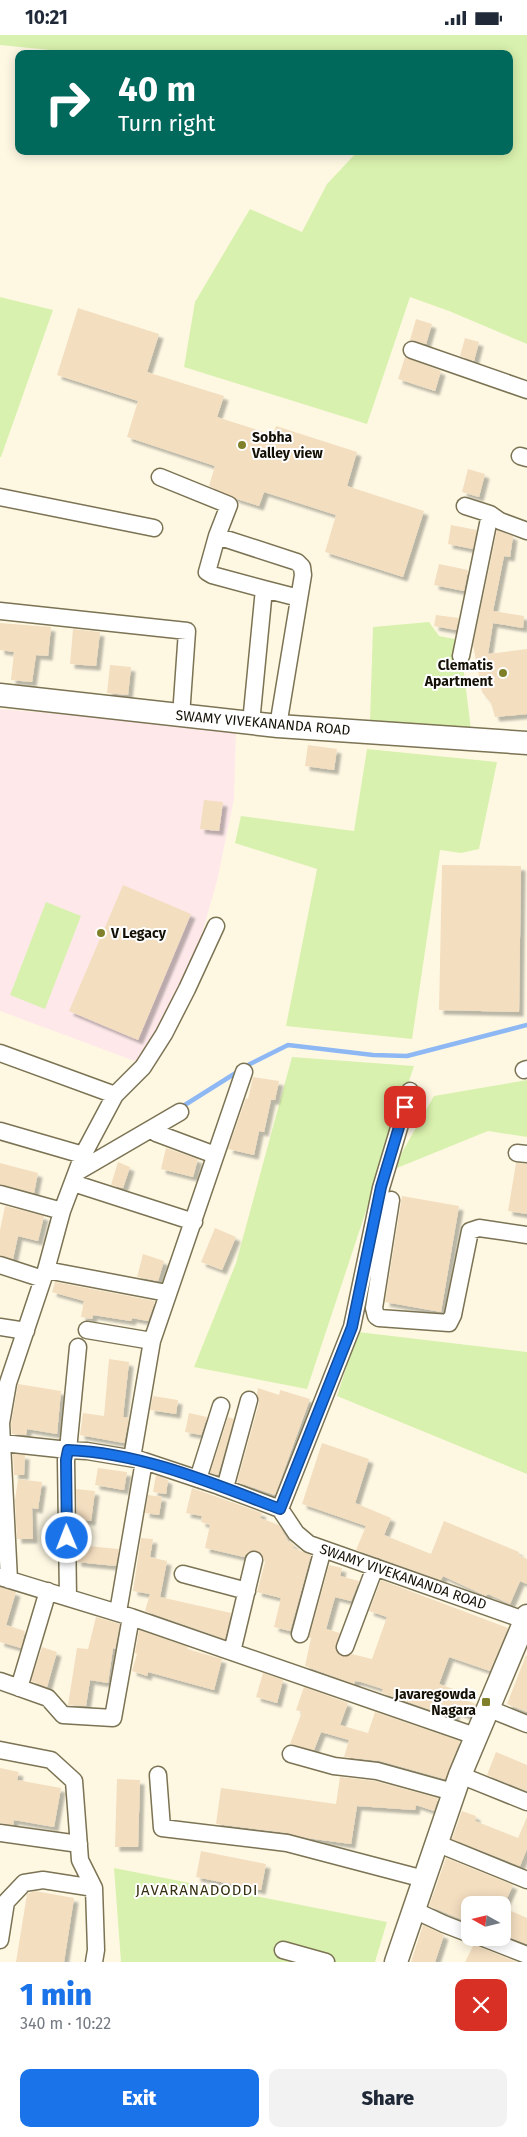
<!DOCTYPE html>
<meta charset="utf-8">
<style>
:root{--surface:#fff;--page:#f2f2f3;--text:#1f2937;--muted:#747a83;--accent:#1a73e8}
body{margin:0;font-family:"Fira Sans",sans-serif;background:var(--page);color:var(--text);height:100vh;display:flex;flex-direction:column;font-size:19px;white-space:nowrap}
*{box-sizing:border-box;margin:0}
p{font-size:16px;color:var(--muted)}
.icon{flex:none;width:28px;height:28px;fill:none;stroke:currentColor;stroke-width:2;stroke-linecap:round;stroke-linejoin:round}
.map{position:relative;height:1927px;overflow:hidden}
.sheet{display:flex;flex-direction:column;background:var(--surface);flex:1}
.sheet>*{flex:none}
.banner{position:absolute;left:15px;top:15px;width:498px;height:105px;border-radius:10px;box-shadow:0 2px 12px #0003;background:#00695c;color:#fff;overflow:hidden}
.needle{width:32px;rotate:278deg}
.tools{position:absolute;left:461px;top:1861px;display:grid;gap:10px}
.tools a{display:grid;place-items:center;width:50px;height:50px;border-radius:10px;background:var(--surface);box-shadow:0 2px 12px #0003;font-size:25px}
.pin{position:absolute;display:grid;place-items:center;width:42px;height:42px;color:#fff;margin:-21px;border-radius:10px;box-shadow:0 2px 8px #0006}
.me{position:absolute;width:55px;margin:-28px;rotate:359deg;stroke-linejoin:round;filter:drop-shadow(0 0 4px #0008)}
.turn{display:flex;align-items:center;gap:18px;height:105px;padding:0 20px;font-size:22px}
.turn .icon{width:65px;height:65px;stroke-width:2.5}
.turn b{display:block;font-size:35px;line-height:42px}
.round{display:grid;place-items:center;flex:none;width:52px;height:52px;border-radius:10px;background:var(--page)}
.overview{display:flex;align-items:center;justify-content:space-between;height:85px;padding:0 20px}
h1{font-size:30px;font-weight:800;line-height:38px;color:var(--accent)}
.cta{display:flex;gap:10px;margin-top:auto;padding:10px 20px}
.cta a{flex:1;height:58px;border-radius:10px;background:var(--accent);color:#fff;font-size:20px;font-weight:800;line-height:58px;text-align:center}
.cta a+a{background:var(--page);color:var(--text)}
.status{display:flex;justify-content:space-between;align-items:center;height:35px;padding:0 25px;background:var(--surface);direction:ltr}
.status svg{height:14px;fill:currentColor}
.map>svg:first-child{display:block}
.commercial{fill:#fee8ea}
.green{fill:#d9f1ae}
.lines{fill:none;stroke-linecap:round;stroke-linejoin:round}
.stream{stroke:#8eb8f4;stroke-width:4.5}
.building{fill:#f4dec0;filter:url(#shadow)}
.street-casing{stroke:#7b7353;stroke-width:19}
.secondary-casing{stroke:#7b7353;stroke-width:25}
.street{stroke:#fff;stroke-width:16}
.secondary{stroke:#fff;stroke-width:22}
.route-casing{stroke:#114b97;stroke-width:12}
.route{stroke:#1a73e8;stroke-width:9}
.poi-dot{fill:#7f8029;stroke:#fff;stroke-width:2}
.labels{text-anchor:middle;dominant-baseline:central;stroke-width:4;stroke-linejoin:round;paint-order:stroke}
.poi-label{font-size:14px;font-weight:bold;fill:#141005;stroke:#fff;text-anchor:start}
.street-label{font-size:14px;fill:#141005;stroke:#fff}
.neighbourhood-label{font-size:15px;letter-spacing:1px;fill:#362f11;stroke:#fff}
</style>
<div class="status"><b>10:21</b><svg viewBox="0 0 49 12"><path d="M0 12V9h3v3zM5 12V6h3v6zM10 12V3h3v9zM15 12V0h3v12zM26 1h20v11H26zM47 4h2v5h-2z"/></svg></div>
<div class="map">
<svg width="527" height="1927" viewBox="0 0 527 1927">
<defs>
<filter id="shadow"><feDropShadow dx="4.5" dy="4.5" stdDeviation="1" flood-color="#0004"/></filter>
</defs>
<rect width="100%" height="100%" fill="#fef8e3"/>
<path class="commercial" d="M 0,674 L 236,694 L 234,764 L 217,846 L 187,951 L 140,1028 L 0,976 Z"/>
<path class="green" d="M 0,0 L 527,0 L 527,309 L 449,276 L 410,262 L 367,389 L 184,332 L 195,267 L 250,174 L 302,197 L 327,149 L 358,116 L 509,116 L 509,19 L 91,19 L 0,10 Z
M 0,262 L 53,275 L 1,422 L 0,422 Z
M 429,587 L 439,601 L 460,605 L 471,695 L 370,686 L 373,592 Z
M 367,714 L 497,727 L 479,814 L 461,818 L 440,815 L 412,1004 L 286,991 L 317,834 L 235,808 L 241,781 L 354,796 Z
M 46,867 L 81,881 L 45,974 L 10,960 Z
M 292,1022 L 414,1031 L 307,1354 L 194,1332 L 236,1228 Z
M 527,1045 L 527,1102 L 488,1096 L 392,1135 L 434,1061 Z
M 358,1297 L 527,1317 L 527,1439 L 337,1361 Z
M 114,1833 L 387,1887 L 375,1927 L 121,1927 Z"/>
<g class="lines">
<path class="stream" d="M 180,1073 L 250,1029 L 288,1010 L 373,1020 L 407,1021 L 527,990"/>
</g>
<path class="building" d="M 78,273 L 159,299 L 147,337 L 224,361 L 217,382 L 273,400 L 276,391 L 357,417 L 347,451 L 424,476 L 403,542 L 325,517 L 336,480 L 264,457 L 259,471 L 237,464 L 209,451 L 215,431 L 127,402 L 138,366 L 57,340 Z
M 416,284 L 432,289 L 426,309 L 410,305 Z
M 465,303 L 479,307 L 474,326 L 460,321 Z
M 405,322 L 441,336 L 435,356 L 398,344 Z
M 468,434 L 485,439 L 479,462 L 462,457 Z
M 451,490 L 477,495 L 473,514 L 448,509 Z
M 497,495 L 513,501 L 510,522 L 504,521 L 493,576 L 524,581 L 523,593 L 493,588 L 488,619 L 527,614 L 527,679 L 495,682 L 491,668 L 482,657 L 473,610 Z
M 439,529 L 468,535 L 464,556 L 434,550 Z
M 436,580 L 459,583 L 456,595 L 434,591 Z
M 0,588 L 51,592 L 48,621 L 36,620 L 32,647 L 11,645 L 14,617 L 0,615 Z
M 73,594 L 100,597 L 96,631 L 70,629 Z
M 110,630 L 131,632 L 128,660 L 107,658 Z
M 308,710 L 337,714 L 334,735 L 305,731 Z
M 204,765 L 223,767 L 219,796 L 200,794 Z
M 442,830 L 521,831 L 519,977 L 439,975 Z
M 123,850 L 191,879 L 138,1005 L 69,976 Z
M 253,1042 L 279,1046 L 275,1065 L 271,1065 L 264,1097 L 259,1096 L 254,1120 L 228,1114 L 246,1063 L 248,1064 Z
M 166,1113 L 198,1124 L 193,1142 L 161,1134 Z
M 118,1127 L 130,1132 L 123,1153 L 111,1150 Z
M 0,1128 L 38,1138 L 34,1158 L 0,1149 Z
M 516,1128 L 527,1129 L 527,1179 L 508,1176 Z
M 402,1161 L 459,1171 L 441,1277 L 385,1267 Z
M 5,1171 L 44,1181 L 38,1206 L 18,1201 L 13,1224 L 0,1220 L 0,1195 Z
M 215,1193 L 236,1202 L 222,1235 L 201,1227 Z
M 143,1219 L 164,1226 L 158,1246 L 137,1242 Z
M 55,1247 L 155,1266 L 148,1286 L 132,1283 L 131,1286 L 93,1280 L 92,1284 L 81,1282 L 84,1266 L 52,1257 Z
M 109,1324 L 129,1327 L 123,1382 L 129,1383 L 124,1408 L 80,1400 L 83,1378 L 104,1381 Z
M 18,1349 L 61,1356 L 57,1399 L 27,1394 L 26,1400 L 12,1399 L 11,1389 Z
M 258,1353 L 279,1360 L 280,1355 L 310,1364 L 275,1460 L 237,1447 L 259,1368 L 257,1359 Z
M 153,1361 L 178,1365 L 176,1379 L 150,1375 Z
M 189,1378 L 207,1382 L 201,1400 L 185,1397 Z
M 228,1382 L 234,1384 L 218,1440 L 210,1438 Z
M 322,1408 L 369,1424 L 355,1468 L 391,1483 L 384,1500 L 431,1519 L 444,1486 L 519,1517 L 518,1520 L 527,1524 L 527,1549 L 520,1546 L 510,1569 L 488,1559 L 486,1561 L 443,1541 L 441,1545 L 356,1515 L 366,1491 L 302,1469 Z
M 13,1419 L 25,1420 L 24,1440 L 14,1440 Z
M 98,1433 L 127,1437 L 124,1455 L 95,1450 Z
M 156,1440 L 168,1445 L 166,1459 L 153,1457 Z
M 18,1444 L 42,1447 L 38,1474 L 32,1473 L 33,1504 L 17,1504 L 15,1465 Z
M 192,1453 L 262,1478 L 260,1483 L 279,1490 L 288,1506 L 294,1510 L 293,1513 L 311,1520 L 290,1596 L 274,1592 L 281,1563 L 257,1557 L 265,1527 L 261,1518 L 252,1515 L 244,1522 L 205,1513 L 210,1490 L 201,1487 L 202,1481 L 186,1478 Z
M 76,1454 L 95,1456 L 91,1486 L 77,1484 Z
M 148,1460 L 162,1462 L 159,1480 L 145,1478 Z
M 141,1503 L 153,1504 L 150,1522 L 167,1526 L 160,1562 L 231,1578 L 225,1604 L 145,1576 L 150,1559 L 133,1556 Z
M 77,1510 L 119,1514 L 116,1531 L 77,1527 Z
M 329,1530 L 342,1533 L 340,1541 L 359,1546 L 351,1566 L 335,1562 L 326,1594 L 340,1598 L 335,1613 L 337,1618 L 342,1621 L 352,1619 L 372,1624 L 387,1582 L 369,1576 L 381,1545 L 508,1593 L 490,1636 L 449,1622 L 439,1649 L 462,1657 L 460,1663 L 476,1669 L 470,1682 L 456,1676 L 454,1683 L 382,1658 L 383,1654 L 361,1647 L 355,1646 L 354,1649 L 305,1631 L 311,1603 L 309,1603 Z
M 0,1552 L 16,1557 L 6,1590 L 25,1596 L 21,1613 L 0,1607 Z
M 96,1582 L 120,1589 L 115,1614 L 113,1613 L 108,1648 L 90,1645 L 86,1671 L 68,1670 L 77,1613 L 88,1614 Z
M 139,1595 L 188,1612 L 187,1614 L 222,1624 L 214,1655 L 148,1637 L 147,1641 L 132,1636 L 137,1619 L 135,1618 Z
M 42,1612 L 57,1617 L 47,1652 L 31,1646 Z
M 526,1620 L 527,1621 L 527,1677 L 507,1669 Z
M 263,1638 L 283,1645 L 277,1668 L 256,1662 Z
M 304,1652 L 348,1668 L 340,1690 L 368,1698 L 375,1677 L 460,1706 L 445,1744 L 380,1726 L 344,1722 L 349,1705 L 321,1697 L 314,1715 L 290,1709 L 302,1677 L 296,1675 Z
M 496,1717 L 527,1730 L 527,1756 L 487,1740 Z
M 0,1733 L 19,1737 L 17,1745 L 61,1753 L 54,1792 L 14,1785 L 13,1790 L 0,1788 Z
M 340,1742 L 375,1746 L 438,1763 L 434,1776 L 416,1770 L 415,1775 L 357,1771 L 351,1809 L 307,1803 L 288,1798 L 216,1789 L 221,1753 L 336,1769 Z
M 117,1744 L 140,1745 L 138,1812 L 115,1812 Z
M 462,1776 L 476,1781 L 475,1786 L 518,1803 L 527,1782 L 527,1814 L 520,1831 L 452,1804 Z
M 201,1816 L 266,1829 L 261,1855 L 196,1842 Z
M 446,1823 L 513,1850 L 504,1870 L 470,1870 L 470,1888 L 429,1871 Z
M 35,1856 L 74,1863 L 64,1927 L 16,1927 L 27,1859 Z
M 502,1872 L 527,1883 L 527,1909 L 502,1900 Z
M 423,1890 L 444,1900 L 435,1927 L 411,1927 Z
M 474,1909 L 477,1911 L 517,1927 L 465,1927 Z"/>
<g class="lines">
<defs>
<path id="street" d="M 412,315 L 527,355
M 520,421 L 527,423
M 160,442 L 229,470 L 217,501
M 0,462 L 154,493
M 465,471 L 490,479
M 264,554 L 299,563
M 0,576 L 187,596 L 181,681
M 461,621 L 490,479 L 500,486 L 527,496
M 251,688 L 264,554 L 212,540 L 207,537 L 217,501 L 297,527 L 302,532 L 303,540 L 278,691
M 0,1018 L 115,1060
M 524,1035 L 527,1034
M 410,1056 L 381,1153 L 352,1292 L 280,1474 L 296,1498 L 309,1509 L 527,1586
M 0,1096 L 83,1120
M 156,1098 L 215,1120
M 517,1118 L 527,1119
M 77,1137 L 180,1077
M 73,1148 L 194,1187
M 0,1159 L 62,1176
M 391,1165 L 374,1273 L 376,1281 L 379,1283 L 449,1288 L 453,1280 L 470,1196 L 479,1193 L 527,1200
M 0,1230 L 43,1244
M 46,1235 L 167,1258
M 0,1292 L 26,1296
M 87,1295 L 152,1306
M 3,1408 L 68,1415 L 78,1312
M 132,1423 L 152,1306 L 244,1037
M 198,1444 L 221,1371
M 225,1453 L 249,1365
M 183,1539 L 247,1556
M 0,1542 L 131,1582 L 475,1701
M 9,1545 L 1,1388 L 8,1348 L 46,1235 L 62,1176 L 83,1120 L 115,1060 L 143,1032 L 164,999 L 187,954 L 216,891
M 68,1562 L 66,1425 L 68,1415 L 87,1416 L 141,1425
M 118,1577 L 144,1426 L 219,1451 L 280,1474
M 300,1599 L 323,1514
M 345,1612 L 375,1532
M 232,1617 L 254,1525
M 0,1646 L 48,1663 L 63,1680 L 113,1683 L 131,1582
M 19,1653 L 48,1556
M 487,1673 L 527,1689
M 0,1715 L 51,1725 L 74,1746 L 80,1825 L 94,1853 L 96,1915 L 94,1927
M 291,1719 L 334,1731 L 377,1736 L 453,1757
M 158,1740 L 162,1793 L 287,1808 L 424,1844
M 460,1740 L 527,1767
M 0,1798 L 79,1809
M 436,1808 L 527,1845
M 414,1875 L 444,1889 L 470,1899
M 481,1902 L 527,1920
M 0,1905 L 6,1867 L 24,1848 L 43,1845 L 94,1853
M 283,1915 L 326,1927"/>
<path id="secondary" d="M 0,660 L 278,691 L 527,708
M 396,1927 L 460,1740 L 527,1581"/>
</defs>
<use href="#street" class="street-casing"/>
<use href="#secondary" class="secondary-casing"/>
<use href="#street" class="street"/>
<use href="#secondary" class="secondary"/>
</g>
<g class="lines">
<defs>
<path id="route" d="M 67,1503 L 66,1425 L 68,1415 C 142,1418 212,1448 280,1474 L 352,1292 L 381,1152 L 405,1072"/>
</defs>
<use href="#route" class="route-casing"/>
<use href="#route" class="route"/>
</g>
<g class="poi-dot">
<circle cx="242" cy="410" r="5"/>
<circle cx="503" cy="638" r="5"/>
<circle cx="101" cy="898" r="5"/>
<rect x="481" y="1662" width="10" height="10" rx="2.5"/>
</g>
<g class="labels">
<g class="poi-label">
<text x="252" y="402">Sobha<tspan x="252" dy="16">Valley view</tspan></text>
<text x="493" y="630" text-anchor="end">Clematis<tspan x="493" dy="16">Apartment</tspan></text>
<text x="111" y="898">V Legacy</text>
<text x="476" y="1659" text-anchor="end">Javaregowda<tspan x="476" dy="16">Nagara</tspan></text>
</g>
<g class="street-label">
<text transform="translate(263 688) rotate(5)">SWAMY VIVEKANANDA ROAD</text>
<text transform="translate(403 1542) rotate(19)">SWAMY VIVEKANANDA ROAD</text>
</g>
<g class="neighbourhood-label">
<text x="197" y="1855">JAVARANADODDI</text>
</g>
</g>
</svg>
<div class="tools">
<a><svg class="needle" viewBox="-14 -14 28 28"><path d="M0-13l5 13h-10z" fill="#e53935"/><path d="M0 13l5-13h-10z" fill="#747a83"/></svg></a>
</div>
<div class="pin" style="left:405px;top:1072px;background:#d93025"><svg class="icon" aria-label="arrive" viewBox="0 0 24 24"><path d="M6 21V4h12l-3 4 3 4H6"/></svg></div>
<svg class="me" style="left:67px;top:1503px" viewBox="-20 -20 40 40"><circle r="17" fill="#1a73e8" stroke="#fff" stroke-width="3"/><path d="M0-11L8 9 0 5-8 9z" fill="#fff"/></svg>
<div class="banner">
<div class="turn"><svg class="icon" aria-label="right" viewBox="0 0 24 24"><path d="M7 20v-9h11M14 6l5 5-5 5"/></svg><div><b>40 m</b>Turn right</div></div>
</div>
</div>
<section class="sheet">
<div class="overview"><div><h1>1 min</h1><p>340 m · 10:22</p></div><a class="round" style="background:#d93025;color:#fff"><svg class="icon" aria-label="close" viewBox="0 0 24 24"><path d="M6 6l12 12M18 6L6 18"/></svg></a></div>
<div class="cta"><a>Exit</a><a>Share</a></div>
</section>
